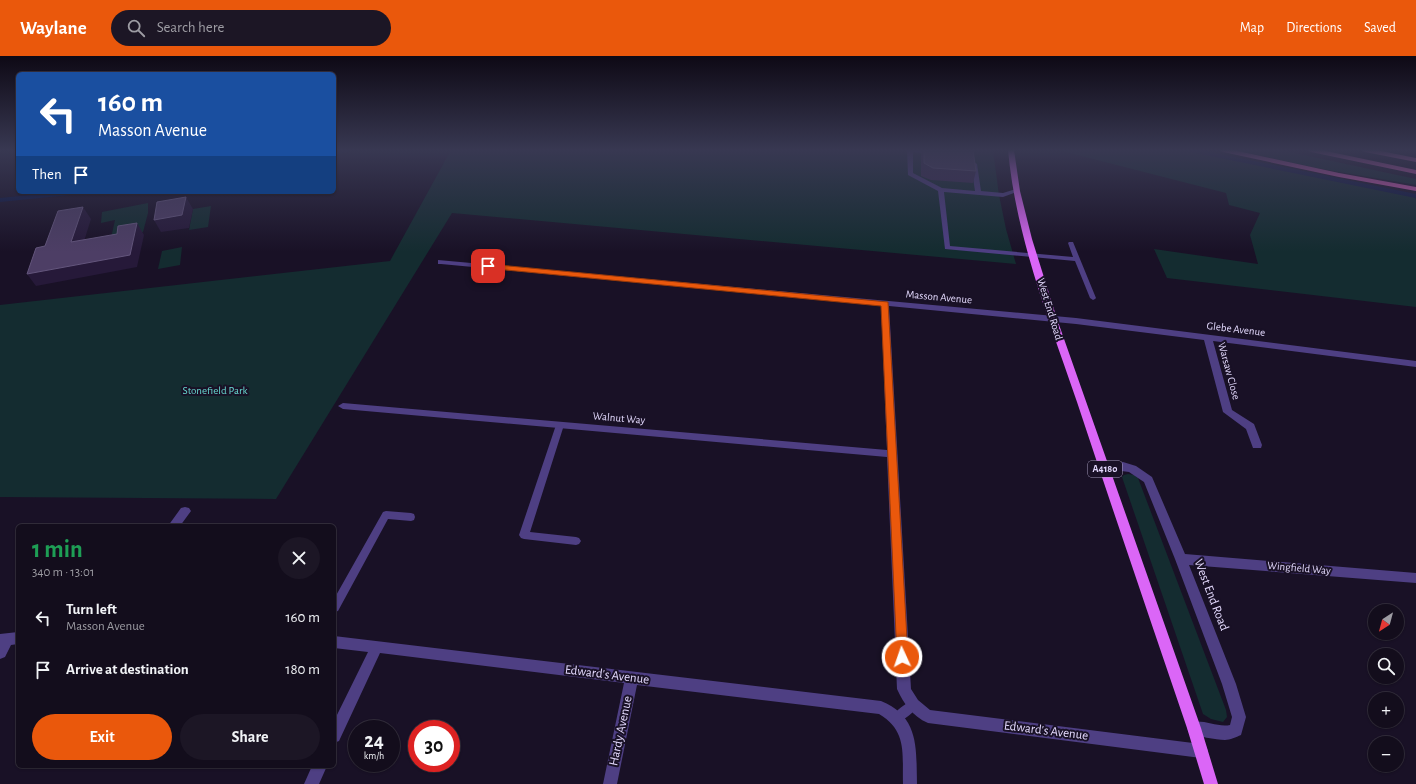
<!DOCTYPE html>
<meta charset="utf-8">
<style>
:root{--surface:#130d1c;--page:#1c1625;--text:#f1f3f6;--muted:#9d9ca3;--line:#322d3b;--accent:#ea580c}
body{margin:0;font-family:"Alegreya Sans",sans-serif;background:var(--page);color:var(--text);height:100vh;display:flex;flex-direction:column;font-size:15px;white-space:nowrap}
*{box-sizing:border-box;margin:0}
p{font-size:13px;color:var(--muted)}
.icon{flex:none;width:22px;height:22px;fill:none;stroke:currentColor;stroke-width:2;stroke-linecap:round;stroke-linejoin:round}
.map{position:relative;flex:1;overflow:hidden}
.panel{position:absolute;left:16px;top:468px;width:320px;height:244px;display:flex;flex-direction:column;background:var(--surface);border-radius:6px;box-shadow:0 1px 3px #0004,0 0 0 1px var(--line)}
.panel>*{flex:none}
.guide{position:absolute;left:16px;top:16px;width:320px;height:122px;border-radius:6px;box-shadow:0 1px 3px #0004,0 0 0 1px var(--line);background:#1a4fa0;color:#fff;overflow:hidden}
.needle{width:26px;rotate:216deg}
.controls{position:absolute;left:1368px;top:548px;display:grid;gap:8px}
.controls a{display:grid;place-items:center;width:36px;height:36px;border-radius:50%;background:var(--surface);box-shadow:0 1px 3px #0004,0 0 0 1px var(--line);font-size:20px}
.speed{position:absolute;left:348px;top:664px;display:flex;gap:8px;font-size:20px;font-weight:700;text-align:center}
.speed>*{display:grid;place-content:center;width:52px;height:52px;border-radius:50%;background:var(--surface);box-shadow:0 1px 3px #0004,0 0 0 1px var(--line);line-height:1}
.speed small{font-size:10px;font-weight:400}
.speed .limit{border:6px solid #d22;background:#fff;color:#111}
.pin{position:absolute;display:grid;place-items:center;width:34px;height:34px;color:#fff;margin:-17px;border-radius:8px;box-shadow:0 2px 6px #0006}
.me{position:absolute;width:44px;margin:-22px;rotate:357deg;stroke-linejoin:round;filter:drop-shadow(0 0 3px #0008)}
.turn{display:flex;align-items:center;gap:14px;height:84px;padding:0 16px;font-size:18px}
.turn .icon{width:52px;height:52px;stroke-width:2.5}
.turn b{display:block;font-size:28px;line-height:34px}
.then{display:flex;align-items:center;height:38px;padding:0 16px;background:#0003;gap:8px;font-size:15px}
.round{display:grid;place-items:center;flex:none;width:42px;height:42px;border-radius:21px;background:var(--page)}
.headline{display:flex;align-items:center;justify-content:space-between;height:68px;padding:0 16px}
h1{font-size:24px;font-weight:700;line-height:30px;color:#1e9e55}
.primary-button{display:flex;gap:8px;margin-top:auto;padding:8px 16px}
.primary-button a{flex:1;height:46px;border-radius:24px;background:var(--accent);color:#fff;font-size:16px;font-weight:700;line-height:46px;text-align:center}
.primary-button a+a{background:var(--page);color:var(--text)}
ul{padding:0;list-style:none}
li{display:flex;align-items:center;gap:12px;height:52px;padding:0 16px}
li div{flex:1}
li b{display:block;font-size:15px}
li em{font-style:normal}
header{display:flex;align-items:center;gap:24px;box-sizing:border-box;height:56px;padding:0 20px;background:var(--accent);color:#fff}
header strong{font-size:19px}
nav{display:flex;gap:22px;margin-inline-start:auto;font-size:14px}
.search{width:280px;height:36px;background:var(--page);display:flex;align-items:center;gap:10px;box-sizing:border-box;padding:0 14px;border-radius:22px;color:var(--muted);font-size:15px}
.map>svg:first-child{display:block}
.green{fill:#142c30}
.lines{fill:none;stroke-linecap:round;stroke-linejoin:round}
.stream{stroke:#0d1743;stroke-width:4}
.service{fill:#4e3f83;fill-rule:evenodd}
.minor{fill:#4e3f83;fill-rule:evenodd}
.primary{fill:#db66f7;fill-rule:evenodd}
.trunk{fill:#e860c0;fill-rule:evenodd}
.wall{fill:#3b2b53}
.shaded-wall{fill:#261939}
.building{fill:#4d3e65;stroke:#64567d}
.route{fill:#ea580c;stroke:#983908}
.labels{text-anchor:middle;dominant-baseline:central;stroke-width:4;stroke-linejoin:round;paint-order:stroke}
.shield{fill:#191126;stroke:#a69dbc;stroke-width:1}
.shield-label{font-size:10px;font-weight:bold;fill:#e3d9fd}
.street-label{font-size:11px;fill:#e3d9fd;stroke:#191126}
.park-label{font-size:11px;fill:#68dad2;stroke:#191126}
.near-street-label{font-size:13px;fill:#e3d9fd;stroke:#191126}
</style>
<header>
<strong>Waylane</strong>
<div class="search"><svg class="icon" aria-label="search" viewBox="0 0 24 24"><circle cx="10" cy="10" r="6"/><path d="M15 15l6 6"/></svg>Search here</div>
<nav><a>Map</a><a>Directions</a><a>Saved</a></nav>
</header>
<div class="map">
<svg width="1416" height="728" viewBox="0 0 1416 728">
<rect width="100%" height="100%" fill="#191126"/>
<path class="green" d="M 451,94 L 993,94 L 999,139 L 1006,173 L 1016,208 L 452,157 L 276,443 L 0,441 L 0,249 L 390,205 Z
M 1058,94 L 1191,94 L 1413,140 L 1416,143 L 1416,251 L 1167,222 L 1154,193 L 1258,208 L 1250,179 L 1260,157 L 1229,149 L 1226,137 Z
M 1235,94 L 1281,94 L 1416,123 L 1416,129 L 1317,112 Z
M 148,147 L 148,157 L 143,176 L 111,182 L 115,164 L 101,167 L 102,156 Z
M 211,150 L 208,171 L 189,174 L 193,153 Z
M 182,191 L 180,209 L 158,213 L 162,195 Z
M 1128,418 L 1134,419 L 1138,422 L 1226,654 L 1227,661 L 1223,666 L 1211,663 L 1203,658 L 1122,421 L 1124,419 Z"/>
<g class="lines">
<path class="stream" d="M 1191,94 L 1416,140
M 334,97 L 348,94
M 0,144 L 80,136"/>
<path class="service" d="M 907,94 L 935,95 L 935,97 L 933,98 L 913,96 L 913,117 L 942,132 L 975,135 L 971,108 L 974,106 L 977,108 L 981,135 L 1003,137 L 1016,133 L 1019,135 L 1003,141 L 944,136 L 950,190 L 1073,201 L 1068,187 L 1069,186 L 1073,186 L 1096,242 L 1095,243 L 1093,244 L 1090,242 L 1075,205 L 945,193 L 938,135 L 908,119 Z
M 560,366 L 564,369 L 530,476 L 576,481 L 579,482 L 581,485 L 579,488 L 576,489 L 524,483 L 521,482 L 519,479 L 556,369 Z
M 386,455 L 411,457 L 414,458 L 415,461 L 414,464 L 411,465 L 388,463 L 338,555 L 334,556 L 334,543 L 383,456 Z
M 913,644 L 917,645 L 918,649 C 915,656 904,664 897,667 L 893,666 L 891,662 C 895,655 906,647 913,644 Z"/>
<path class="minor" d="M 438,204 L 1076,262 L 1416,305 L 1416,311 L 1213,285 L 1232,354 L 1254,368 L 1262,389 L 1261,392 L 1253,392 L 1246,373 L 1223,356 L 1204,284 L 1076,268 L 889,250 L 911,633 L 918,644 L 930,654 L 1201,688 L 1206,690 L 1208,695 L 1206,700 L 1201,702 L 928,667 C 912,660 904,648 897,633 L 887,401 L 343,353 L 338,350 L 343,347 L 887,394 L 881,249 L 441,208 L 438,208 Z
M 1103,405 L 1123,406 L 1136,410 L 1152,421 L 1185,498 L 1416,517 L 1416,527 L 1189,509 L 1236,628 L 1246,661 L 1241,679 C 1236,681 1230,684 1225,684 C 1216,684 1197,680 1189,677 L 1187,672 L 1189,667 C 1202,662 1217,672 1230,669 L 1232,661 L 1222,628 L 1175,503 L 1144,426 L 1129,416 L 1099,412 L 1098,409 L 1099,406 Z
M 185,451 L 189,452 L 191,455 L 180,470 L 168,470 L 181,452 Z
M 18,576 L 18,588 L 11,589 L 5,601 L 0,603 L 0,578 Z
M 334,580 L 881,645 C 920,661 916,693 917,728 L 903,728 C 902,699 908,675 879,658 L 637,629 L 617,728 L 603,728 L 624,627 L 380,597 L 339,685 L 334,687 L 334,665 L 368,596 L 334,592 Z
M 312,710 L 327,710 L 319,728 L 304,728 Z"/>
<path class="primary" d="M 1008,94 L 1014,94 L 1020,135 L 1032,183 L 1057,263 L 1201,672 L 1218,728 L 1204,728 L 1187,672 C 1150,563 1113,455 1077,346 C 1049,264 1016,181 1008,94 Z"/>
<path class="trunk" d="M 1219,94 L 1233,94 L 1339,117 L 1416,131 L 1416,135 L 1339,121 L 1223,96 Z
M 1307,94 L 1321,94 L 1416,114 L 1416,118 L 1311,96 Z
M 1361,94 L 1376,94 L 1416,102 L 1416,106 L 1365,96 Z"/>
</g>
<path class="wall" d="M 922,94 L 973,94 L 976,115 L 973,127 L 931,124 L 921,120 L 921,99 Z"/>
<path class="shaded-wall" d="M 186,141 L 193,153 L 189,172 L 161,176 L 154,164 Z
M 83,151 L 91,163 L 80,198 L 71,186 Z
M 137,167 L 144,179 L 137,211 L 36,230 L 27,218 L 130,199 Z"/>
<path class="building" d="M 924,94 L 973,94 L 976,115 L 933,112 L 924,107 Z
M 186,141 L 182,159 L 154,164 L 157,146 Z
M 83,151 L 71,186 L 117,178 L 118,170 L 137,167 L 130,199 L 27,218 L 36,192 L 45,190 L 58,155 Z"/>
<linearGradient id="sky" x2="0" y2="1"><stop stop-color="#0e0915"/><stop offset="0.48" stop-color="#383852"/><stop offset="1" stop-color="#383852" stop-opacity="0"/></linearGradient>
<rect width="1416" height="196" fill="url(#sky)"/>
<path class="route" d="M 488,208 L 888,246 L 908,601 L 907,605 L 902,606 L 898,605 L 897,601 L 881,250 L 485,212 L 485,209 Z"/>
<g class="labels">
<rect class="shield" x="1088" y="405" width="34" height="16" rx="3"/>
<g class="shield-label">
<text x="1105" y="413">A4180</text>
</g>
<g class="street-label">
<text transform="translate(939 241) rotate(5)">Masson Avenue</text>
<text transform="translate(1050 253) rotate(73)">West End Road</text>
<text transform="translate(1236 273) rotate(7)">Glebe Avenue</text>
<text transform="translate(1229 315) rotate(75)">Warsaw Close</text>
<text transform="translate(619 362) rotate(5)">Walnut Way</text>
<text transform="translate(1299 512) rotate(5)">Wingfield Way</text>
</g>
<g class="park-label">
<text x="215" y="334">Stonefield Park</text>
</g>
<g class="near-street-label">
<text transform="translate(1211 539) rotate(69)">West End Road</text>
<text transform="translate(607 619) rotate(7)">Edward's Avenue</text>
<text transform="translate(621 675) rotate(-78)">Hardy Avenue</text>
<text transform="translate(1046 675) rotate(7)">Edward's Avenue</text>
</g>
</g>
</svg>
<div class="controls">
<a><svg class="needle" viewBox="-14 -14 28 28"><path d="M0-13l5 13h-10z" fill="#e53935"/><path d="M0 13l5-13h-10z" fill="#9d9ca3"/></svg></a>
<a><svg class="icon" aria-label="search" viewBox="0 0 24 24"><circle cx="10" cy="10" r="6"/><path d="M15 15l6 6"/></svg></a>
<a>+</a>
<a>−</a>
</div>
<div class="speed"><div>24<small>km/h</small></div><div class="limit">30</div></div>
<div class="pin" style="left:488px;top:210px;background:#d93025"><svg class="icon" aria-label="arrive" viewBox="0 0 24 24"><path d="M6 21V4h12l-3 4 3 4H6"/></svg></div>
<svg class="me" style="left:902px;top:601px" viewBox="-20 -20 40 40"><circle r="17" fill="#ea580c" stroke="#fff" stroke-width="3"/><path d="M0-11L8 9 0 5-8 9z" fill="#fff"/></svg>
<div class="guide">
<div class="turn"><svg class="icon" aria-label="left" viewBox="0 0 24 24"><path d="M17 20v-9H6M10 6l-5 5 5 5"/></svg><div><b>160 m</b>Masson Avenue</div></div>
<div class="then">Then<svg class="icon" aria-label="arrive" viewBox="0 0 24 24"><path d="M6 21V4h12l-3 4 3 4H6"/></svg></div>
</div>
<section class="panel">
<div class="headline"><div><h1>1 min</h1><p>340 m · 13:01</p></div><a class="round"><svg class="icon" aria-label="close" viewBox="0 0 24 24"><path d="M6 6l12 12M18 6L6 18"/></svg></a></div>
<ul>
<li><svg class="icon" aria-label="left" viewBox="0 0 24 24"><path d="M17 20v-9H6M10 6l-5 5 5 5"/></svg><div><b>Turn left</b><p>Masson Avenue</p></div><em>160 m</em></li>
<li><svg class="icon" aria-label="arrive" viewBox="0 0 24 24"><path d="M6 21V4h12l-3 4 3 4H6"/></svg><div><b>Arrive at destination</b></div><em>180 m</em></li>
</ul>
<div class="primary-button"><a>Exit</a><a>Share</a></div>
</section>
</div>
